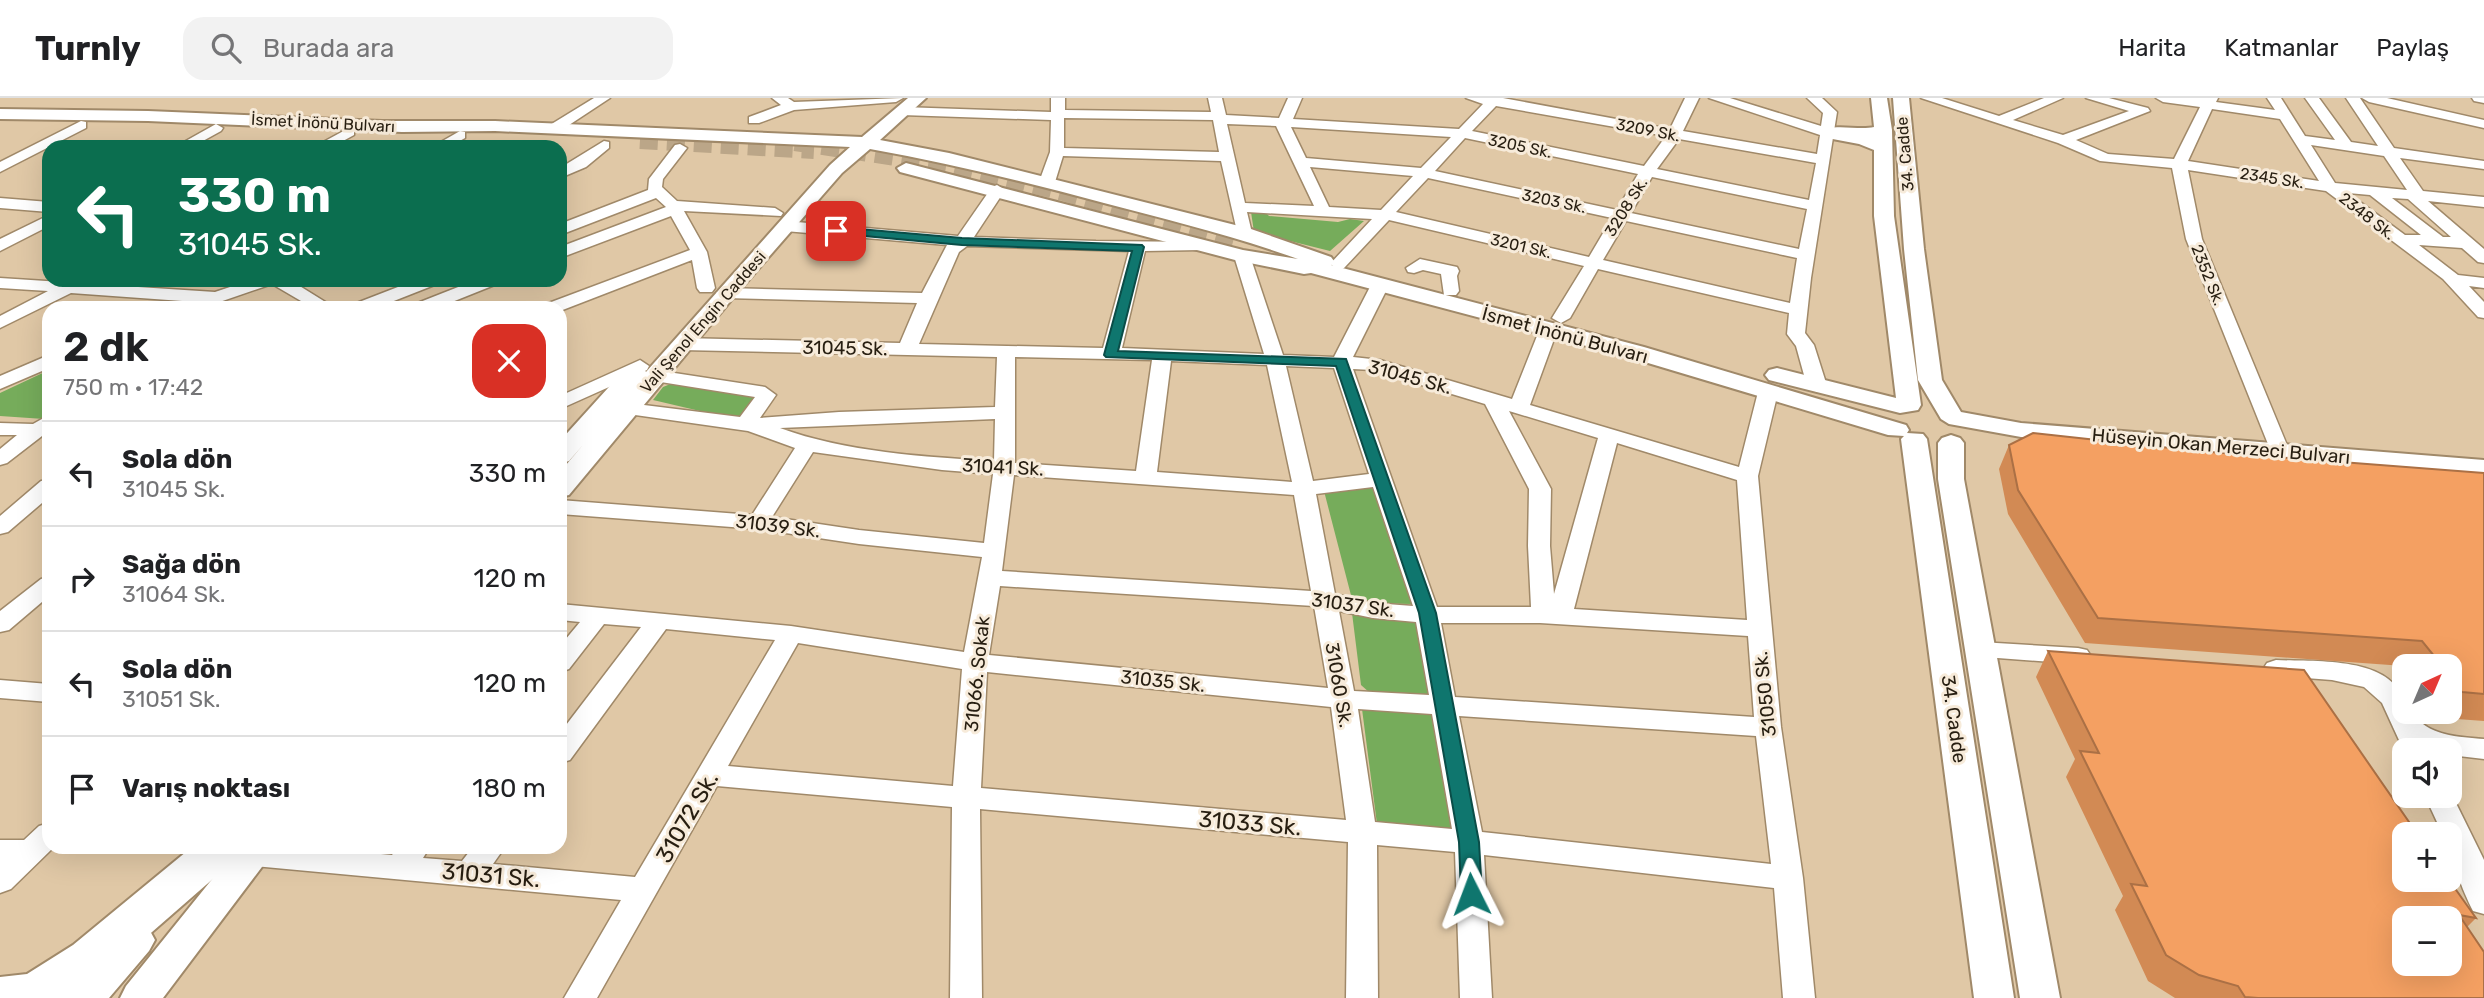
<!DOCTYPE html>
<html lang="tr">
<meta charset="utf-8">
<style>
:root{--surface:#fff;--page:#f2f2f2;--text:#202124;--muted:#757577;--line:#e0e0e0}
body{margin:0;font-family:Rubik,sans-serif;background:var(--page);color:var(--text);height:100vh;display:flex;flex-direction:column;font-size:26px;white-space:nowrap}
*{box-sizing:border-box;margin:0}
p{font-size:23px;color:var(--muted)}
.icon{flex:none;width:38px;height:38px;fill:none;stroke:currentColor;stroke-width:2;stroke-linecap:round;stroke-linejoin:round}
.map{position:relative;flex:1;overflow:hidden}
.details{position:absolute;left:42px;top:203px;width:525px;height:553px;display:flex;flex-direction:column;background:var(--surface);border-radius:21px;box-shadow:0 7px 28px #0002}
.details>*{flex:none}
.top-card{position:absolute;left:42px;top:42px;width:525px;height:147px;border-radius:21px;box-shadow:0 7px 28px #0002;background:#0b6e4f;color:#fff;overflow:hidden}
.needle{width:46px;rotate:44deg}
.tools{position:absolute;left:2392px;top:556px;display:grid;gap:14px}
.tools a{display:grid;place-items:center;width:70px;height:70px;border-radius:14px;background:var(--surface);box-shadow:0 7px 28px #0002;font-size:35px}
.pin{position:absolute;display:grid;place-items:center;width:60px;height:60px;color:#fff;margin:-30px;border-radius:14px;box-shadow:0 4px 10px #0006}
.me{position:absolute;width:77px;margin:-38px;rotate:357deg;stroke-linejoin:round;filter:drop-shadow(0 0 5px #0008)}
.turn{display:flex;align-items:center;gap:24px;height:147px;padding:0 21px;font-size:32px}
.turn .icon{width:91px;height:91px;stroke-width:2.5}
.turn b{display:block;font-size:49px;line-height:60px}
.round{display:grid;place-items:center;flex:none;width:74px;height:74px;border-radius:21px;background:var(--page)}
.overview{display:flex;align-items:center;justify-content:space-between;height:119px;padding:0 21px}
h1{font-size:42px;font-weight:600;line-height:52px}
ul{padding:0;list-style:none}
li{display:flex;align-items:center;gap:21px;height:105px;padding:0 21px;border-top:2px solid var(--line)}
li div{flex:1}
li b{display:block;font-size:26px}
li em{font-style:normal}
header{display:flex;align-items:center;gap:42px;box-sizing:border-box;height:98px;padding:0 35px;background:var(--surface);border-bottom:2px solid var(--line)}
header strong{font-size:33px}
nav{display:flex;gap:38px;margin-inline-start:auto;font-size:24px}
.search{width:490px;height:63px;background:var(--page);display:flex;align-items:center;gap:18px;box-sizing:border-box;padding:0 24px;border-radius:21px;color:var(--muted);font-size:26px}
.map>svg:first-child{display:block}
.green{fill:#76ac5b}
.lines{fill:none;stroke-linecap:round;stroke-linejoin:round}
.major-tunnel{stroke:#bba688;stroke-width:18;stroke-dasharray:18 9;stroke-linecap:butt}
.minor-casing{stroke:#a08969;stroke-width:3}
.major-casing{stroke:#a08969;stroke-width:4}
.highway-casing{stroke:#a08969;stroke-width:4}
.minor{fill:#fff;fill-rule:evenodd}
.major{fill:#fff;fill-rule:evenodd}
.highway{fill:#fff;fill-rule:evenodd}
.wall{fill:#d28a54}
.building{fill:#f4a062;stroke:#ab7045;stroke-width:2;fill-rule:evenodd}
.route{fill:#0f766e;stroke:#0a4d48;stroke-width:2}
.labels{text-anchor:middle;dominant-baseline:central;stroke-width:6;stroke-linejoin:round;paint-order:stroke}
.far-street-label{font-size:16px;fill:#271e11;stroke:#f7ebda}
.street-label{font-size:19px;fill:#271e11;stroke:#f7ebda}
.near-street-label{font-size:23px;fill:#271e11;stroke:#f7ebda}
</style>
<header>
<strong>Turnly</strong>
<div class="search"><svg class="icon" aria-label="search" viewBox="0 0 24 24"><circle cx="10" cy="10" r="6"/><path d="M15 15l6 6"/></svg>Burada ara</div>
<nav><a>Harita</a><a>Katmanlar</a><a>Paylaş</a></nav>
</header>
<div class="map">
<svg width="2484" height="900" viewBox="0 0 2484 900">
<rect width="100%" height="100%" fill="#e0c8a6"/>
<path class="green" d="M 1251,114 L 1265,114 L 1269,118 L 1338,124 L 1350,121 L 1364,123 L 1330,153 L 1254,134 Z
M 49,272 L 49,317 L 44,321 L 0,318 L 0,295 Z
M 673,285 L 678,285 L 755,300 L 742,319 L 734,321 L 653,302 L 663,289 Z
M 1377,387 L 1413,506 L 1353,505 L 1324,393 Z
M 1352,515 L 1416,518 L 1434,601 L 1370,595 L 1361,587 Z
M 1362,611 L 1435,613 L 1454,735 L 1377,726 Z"/>
<g class="lines">
<path class="major-tunnel" d="M 640,42 L 814,52
M 795,44 L 950,67 L 1056,92 L 1240,143"/>
<defs>
<path id="minor" d="M 594,0 L 610,0 L 560,33 L 550,33 L 550,27 Z
M 772,0 L 788,0 L 794,4 L 903,0 L 896,4 L 794,12 L 759,25 L 749,25 L 749,19 L 781,7 Z
M 1051,0 L 1065,0 L 1065,12 L 1211,14 L 1208,0 L 1222,0 L 1226,17 L 1279,20 L 1288,0 L 1302,0 L 1293,21 L 1459,31 L 1483,6 L 1466,0 L 1503,0 L 1670,31 L 1685,0 L 1699,0 L 1683,33 L 1817,56 L 1820,37 L 1709,0 L 1730,0 L 1821,28 L 1823,15 L 1807,0 L 1822,0 L 1837,14 L 1811,180 L 1805,235 L 1814,247 L 1827,288 L 1817,294 L 1807,288 L 1796,248 L 1787,236 L 1789,215 L 1598,171 L 1570,220 L 1561,225 L 1552,220 L 1584,168 L 1389,122 L 1344,170 L 1338,171 L 1330,166 L 1372,121 L 1247,114 L 1252,135 L 1250,138 L 1238,138 L 1221,63 L 1063,58 L 1055,84 L 1047,89 L 1039,84 L 1050,54 L 1051,22 L 902,17 L 895,13 L 902,9 L 1051,14 ZM 1496,8 L 1666,38 L 1644,68 L 1472,33 ZM 1064,20 L 1213,22 L 1219,54 L 1064,50 ZM 1227,26 L 1276,28 L 1314,108 L 1245,105 ZM 1291,29 L 1451,39 L 1421,70 L 1306,60 ZM 1465,40 L 1638,76 L 1617,112 L 1435,73 ZM 1679,41 L 1816,65 L 1809,102 L 1657,71 ZM 1310,69 L 1413,78 L 1381,112 L 1329,109 ZM 1652,79 L 1807,111 L 1799,151 L 1631,115 ZM 1428,80 L 1612,120 L 1589,159 L 1396,114 ZM 1626,123 L 1797,160 L 1790,205 L 1603,162 Z
M 1921,0 L 1942,0 L 1999,18 L 2044,0 L 2063,0 L 2013,22 L 2063,37 L 2129,13 L 2086,0 L 2109,0 L 2148,10 L 2150,13 L 2076,42 L 2108,56 L 2174,61 L 2200,9 L 2163,4 L 2156,0 L 2218,0 L 2216,4 L 2275,12 L 2267,0 L 2281,0 L 2305,38 L 2335,42 L 2305,0 L 2319,0 L 2351,44 L 2378,48 L 2346,0 L 2360,0 L 2394,50 L 2484,63 L 2484,71 L 2400,60 L 2423,93 L 2484,99 L 2484,109 L 2428,103 L 2484,151 L 2484,165 L 2478,164 L 2462,150 L 2419,147 L 2458,177 L 2484,180 L 2484,190 L 2469,188 L 2484,204 L 2484,220 L 2478,219 L 2443,181 L 2326,93 L 2188,72 L 2202,141 L 2289,352 L 2286,356 L 2272,356 L 2186,141 L 2172,70 L 2100,63 L 2058,45 ZM 2212,11 L 2280,21 L 2319,83 L 2188,63 ZM 2311,47 L 2384,58 L 2407,92 L 2335,85 ZM 2348,95 L 2370,97 L 2421,137 L 2405,137 ZM 2392,100 L 2408,101 L 2451,139 L 2443,139 Z
M 2362,0 L 2387,0 L 2484,22 L 2484,30 L 2369,4 Z
M 2472,0 L 2484,0 L 2484,5 L 2474,3 Z
M 81,23 L 86,24 L 86,30 L 0,74 L 0,64 Z
M 216,26 L 223,30 L 221,33 L 192,49 L 175,49 Z
M 349,30 L 354,31 L 354,37 L 332,49 L 314,49 Z
M 460,33 L 465,34 L 465,40 L 449,49 L 432,49 Z
M 604,43 L 609,44 L 609,50 L 586,69 L 560,80 L 560,70 Z
M 680,46 L 687,50 L 663,81 L 662,89 L 677,103 L 775,110 L 783,115 L 781,118 L 684,113 L 707,154 L 715,190 L 712,194 L 700,194 L 697,190 L 692,162 L 560,213 L 560,210 L 543,210 L 546,206 L 690,152 L 671,118 L 560,160 L 560,149 L 666,109 L 656,100 L 560,137 L 560,126 L 648,92 L 649,81 L 675,47 Z
M 997,87 L 1005,92 L 974,139 L 1096,143 L 1206,144 L 1208,147 L 1206,150 L 1200,152 L 1145,153 L 1122,250 L 1264,256 L 1234,158 L 1242,153 L 1250,158 L 1283,257 L 1334,259 L 1371,187 L 1380,182 L 1389,187 L 1353,259 L 1380,262 L 1512,301 L 1539,233 L 1548,228 L 1554,229 L 1557,233 L 1530,307 L 1739,369 L 1758,294 L 1761,290 L 1775,290 L 1778,294 L 1758,378 L 1781,629 L 1803,780 L 1815,900 L 1783,900 L 1774,790 L 1484,757 L 1492,900 L 1460,900 L 1455,754 L 1377,747 L 1378,900 L 1346,900 L 1348,744 L 980,711 L 982,900 L 950,900 L 952,709 L 717,688 L 597,900 L 564,900 L 621,802 L 253,768 L 243,764 L 238,756 L 242,749 L 303,749 L 392,757 L 398,749 L 430,749 L 423,760 L 462,763 L 473,749 L 505,749 L 493,766 L 635,779 L 775,542 L 666,531 L 570,662 L 560,665 L 560,635 L 641,529 L 604,526 L 569,571 L 560,574 L 560,548 L 580,524 L 560,522 L 560,506 L 791,528 L 964,554 L 982,459 L 859,446 L 758,431 L 560,416 L 560,402 L 752,417 L 795,350 L 748,333 L 621,315 L 618,311 L 621,307 L 628,305 L 740,319 L 755,299 L 648,282 L 645,278 L 655,272 L 765,289 L 776,297 L 760,320 L 839,314 L 995,309 L 997,259 L 682,252 L 673,246 L 682,240 L 900,245 L 917,205 L 725,200 L 716,195 L 725,190 L 922,195 L 947,147 L 785,133 L 777,128 L 785,123 L 958,138 L 992,89 ZM 967,148 L 1129,153 L 1103,250 L 919,246 L 959,154 ZM 1015,259 L 1152,262 L 1136,373 L 1015,365 ZM 1171,263 L 1267,267 L 1292,384 L 1157,374 ZM 1286,268 L 1334,270 L 1369,376 L 1313,383 ZM 1353,271 L 1372,272 L 1485,306 L 1529,391 L 1528,448 L 1531,509 L 1437,509 ZM 1509,313 L 1598,340 L 1554,496 L 1550,448 L 1551,391 ZM 995,321 L 994,363 C 925,359 845,354 780,330 ZM 1617,345 L 1737,382 L 1747,522 L 1574,511 ZM 813,354 L 942,372 L 993,376 L 984,445 L 859,432 L 772,419 ZM 1014,377 L 1294,397 L 1311,493 L 1002,473 ZM 1373,389 L 1413,508 L 1373,505 L 1335,496 L 1316,396 ZM 1000,488 L 1314,508 L 1328,590 L 989,557 ZM 1339,513 L 1373,520 L 1416,524 L 1429,597 L 1354,593 ZM 1441,525 L 1540,525 L 1748,538 L 1754,619 L 1455,599 ZM 798,545 L 962,571 L 953,688 L 728,668 ZM 987,574 L 1331,609 L 1346,722 L 981,690 ZM 1358,611 L 1432,616 L 1452,731 L 1375,724 ZM 1459,618 L 1756,638 L 1771,766 L 1482,734 Z
M 0,100 L 49,104 L 49,114 L 0,110 Z
M 49,117 L 49,128 L 0,153 L 0,141 Z
M 1420,161 L 1457,169 L 1459,173 L 1457,178 L 1459,193 L 1456,197 L 1444,197 L 1441,176 L 1423,172 L 1414,175 L 1408,174 L 1406,170 Z
M 0,180 L 215,194 L 251,182 L 290,182 L 335,210 L 313,210 L 272,186 L 205,209 L 196,204 L 71,195 L 0,230 L 0,218 L 48,193 L 0,190 Z
M 416,182 L 440,182 L 437,186 L 376,210 L 351,210 L 354,206 Z
M 476,182 L 500,182 L 497,186 L 437,210 L 412,210 L 415,206 Z
M 49,257 L 49,270 L 0,291 L 0,278 Z
M 640,262 L 649,268 L 647,272 L 560,311 L 560,298 Z
M 49,317 L 49,336 L 42,338 L 7,365 L 0,367 L 0,351 L 17,337 L 0,337 L 0,325 L 33,326 Z
M 49,382 L 49,399 L 8,434 L 0,436 L 0,418 L 41,383 Z
M 49,479 L 49,498 L 9,532 L 0,534 L 0,513 L 41,481 Z
M 1980,544 L 2078,550 L 2087,552 L 2091,558 L 2087,564 L 2078,566 L 1971,558 L 1968,552 L 1971,546 Z
M 2276,562 C 2316,564 2404,557 2404,614 L 2413,614 C 2425,638 2460,639 2484,641 L 2484,661 L 2450,657 L 2450,653 L 2404,653 L 2382,605 L 2364,589 L 2332,582 L 2267,577 L 2263,571 L 2267,565 Z
M 0,582 L 49,586 L 49,604 L 0,600 Z
M 2450,693 L 2484,762 L 2484,816 L 2473,813 C 2462,791 2450,761 2450,737 L 2443,737 L 2425,698 L 2450,698 Z
M 49,725 L 49,749 L 54,749 L 11,791 L 0,795 L 0,742 L 24,742 L 39,728 Z"/>
<path id="major" d="M 908,0 L 926,0 L 880,42 L 949,55 L 1251,131 L 1331,159 L 1334,163 L 1331,167 L 1644,249 L 1906,327 L 1909,332 L 1907,335 L 1923,336 L 1927,341 L 2014,900 L 1974,900 L 1901,341 L 1904,338 L 1888,337 L 1628,259 L 1311,175 L 1304,176 L 1235,162 L 900,74 L 897,70 L 906,65 L 1243,152 L 1298,161 C 1234,138 1169,122 1104,105 C 1026,84 949,65 870,51 L 842,75 L 733,200 L 569,397 L 560,399 L 560,374 L 583,347 L 569,363 L 560,366 L 560,343 L 627,269 L 643,269 L 646,274 L 830,67 L 850,49 L 495,33 L 402,34 L 148,23 L 0,21 L 0,11 L 148,13 L 382,23 L 495,23 L 862,39 Z
M 1871,0 L 1887,0 L 1892,32 L 1894,118 L 1921,307 L 1918,312 L 1900,315 L 1769,282 L 1765,277 L 1769,272 L 1777,270 L 1896,300 L 1874,118 L 1874,52 L 1859,46 L 1822,39 L 1819,35 C 1831,24 1858,33 1874,29 Z
M 1893,0 L 1909,0 L 1924,151 L 1942,282 L 1961,314 L 2021,325 L 2484,362 L 2484,378 L 2021,339 L 1949,326 L 1941,321 L 1918,282 L 1904,151 Z
M 1951,337 L 1960,340 L 1964,345 L 1964,381 L 2060,900 L 2020,900 L 1938,381 L 1938,345 L 1942,340 Z
M 238,749 L 277,749 L 163,900 L 120,900 L 126,888 Z
M 136,826 L 149,831 L 155,842 L 149,853 L 109,900 L 64,900 C 75,877 113,834 136,826 Z"/>
<path id="highway" d="M 192,749 L 234,749 L 236,754 L 230,766 L 105,875 L 67,900 L 0,900 L 0,879 L 27,876 L 73,847 Z"/>
</defs>
<use href="#minor" class="minor-casing"/>
<use href="#major" class="major-casing"/>
<use href="#highway" class="highway-casing"/>
<use href="#minor" class="minor"/>
<use href="#major" class="major"/>
<use href="#highway" class="highway"/>
</g>
<path class="wall" d="M 2009,347 L 2198,353 L 2484,375 L 2484,623 L 2443,620 L 2439,614 L 2450,614 L 2450,569 L 2404,568 L 2085,545 L 2008,416 L 1999,371 Z
M 2048,553 L 2476,820 L 2467,829 L 2484,900 L 2175,900 L 2148,883 L 2115,812 L 2123,798 L 2066,679 L 2075,661 L 2036,579 Z"/>
<path class="building" d="M 2033,335 L 2198,353 L 2484,375 L 2484,596 L 2462,594 L 2450,578 L 2450,569 L 2443,569 L 2422,543 L 2098,520 L 2018,392 L 2009,347 Z
M 2048,553 L 2304,572 L 2418,737 L 2404,737 L 2404,782 L 2449,782 L 2476,820 L 2459,817 L 2484,854 L 2484,900 L 2258,900 L 2245,899 L 2238,888 L 2199,877 L 2166,857 L 2131,786 L 2147,788 L 2080,653 L 2099,655 ZM 2404,821 L 2450,821 L 2450,866 L 2404,866 Z"/>
<path class="route" d="M 836,129 L 962,140 L 1142,147 L 1144,149 L 1118,253 L 1346,261 L 1436,515 L 1479,744 L 1482,796 L 1479,802 L 1471,805 L 1464,802 L 1461,796 L 1459,744 L 1419,515 L 1336,268 L 1106,259 L 1104,257 L 1132,153 L 962,147 L 832,135 L 830,133 Z"/>
<g class="labels">
<g class="far-street-label">
<text transform="translate(323 25) rotate(3)">İsmet İnönü Bulvarı</text>
<text transform="translate(1648 32) rotate(11)">3209 Sk.</text>
<text transform="translate(1520 48) rotate(12)">3205 Sk.</text>
<text transform="translate(1905 56) rotate(-95)">34. Cadde</text>
<text transform="translate(2272 80) rotate(9)">2345 Sk.</text>
<text transform="translate(1554 103) rotate(12)">3203 Sk.</text>
<text transform="translate(1626 109) rotate(-58)">3208 Sk.</text>
<text transform="translate(2367 118) rotate(38)">2348 Sk.</text>
<text transform="translate(1521 148) rotate(13)">3201 Sk.</text>
<text transform="translate(2208 177) rotate(68)">2352 Sk.</text>
<text transform="translate(703 224) rotate(-49)">Vali Şenol Engin Caddesi</text>
</g>
<g class="street-label">
<text transform="translate(1565 237) rotate(15)">İsmet İnönü Bulvarı</text>
<text transform="translate(845 250) rotate(1)">31045 Sk.</text>
<text transform="translate(1410 279) rotate(15)">31045 Sk.</text>
<text transform="translate(2221 348) rotate(5)">Hüseyin Okan Merzeci Bulvarı</text>
<text transform="translate(1003 369) rotate(3)">31041 Sk.</text>
<text transform="translate(778 428) rotate(7)">31039 Sk.</text>
<text transform="translate(1353 507) rotate(8)">31037 Sk.</text>
<text transform="translate(977 576) rotate(-84)">31066. Sokak</text>
<text transform="translate(1163 583) rotate(6)">31035 Sk.</text>
<text transform="translate(1339 587) rotate(80)">31060 Sk.</text>
<text transform="translate(1765 596) rotate(-96)">31050 Sk.</text>
<text transform="translate(1954 621) rotate(82)">34. Cadde</text>
</g>
<g class="near-street-label">
<text transform="translate(687 719) rotate(-60)">31072 Sk.</text>
<text transform="translate(1250 725) rotate(5)">31033 Sk.</text>
<text transform="translate(491 777) rotate(5)">31031 Sk.</text>
</g>
</g>
</svg>
<div class="tools">
<a><svg class="needle" viewBox="-14 -14 28 28"><path d="M0-13l5 13h-10z" fill="#e53935"/><path d="M0 13l5-13h-10z" fill="#757577"/></svg></a>
<a><svg class="icon" aria-label="sound" viewBox="0 0 24 24"><path d="M4 9h4l5-4v14l-5-4H4zM17 9q2 3 0 6"/></svg></a>
<a>+</a>
<a>−</a>
</div>
<div class="pin" style="left:836px;top:133px;background:#d93025"><svg class="icon" aria-label="arrive" viewBox="0 0 24 24"><path d="M6 21V4h12l-3 4 3 4H6"/></svg></div>
<svg class="me" style="left:1471px;top:796px" viewBox="-20 -20 40 40"><path d="M0-17L14 15 0 8-14 15z" fill="#0f766e" stroke="#fff" stroke-width="4"/></svg>
<div class="top-card">
<div class="turn"><svg class="icon" aria-label="left" viewBox="0 0 24 24"><path d="M17 20v-9H6M10 6l-5 5 5 5"/></svg><div><b>330 m</b>31045 Sk.</div></div>
</div>
<section class="details">
<div class="overview"><div><h1>2 dk</h1><p>750 m · 17:42</p></div><a class="round" style="background:#d93025;color:#fff"><svg class="icon" aria-label="close" viewBox="0 0 24 24"><path d="M6 6l12 12M18 6L6 18"/></svg></a></div>
<ul>
<li><svg class="icon" aria-label="left" viewBox="0 0 24 24"><path d="M17 20v-9H6M10 6l-5 5 5 5"/></svg><div><b>Sola dön</b><p>31045 Sk.</p></div><em>330 m</em></li>
<li><svg class="icon" aria-label="right" viewBox="0 0 24 24"><path d="M7 20v-9h11M14 6l5 5-5 5"/></svg><div><b>Sağa dön</b><p>31064 Sk.</p></div><em>120 m</em></li>
<li><svg class="icon" aria-label="left" viewBox="0 0 24 24"><path d="M17 20v-9H6M10 6l-5 5 5 5"/></svg><div><b>Sola dön</b><p>31051 Sk.</p></div><em>120 m</em></li>
<li><svg class="icon" aria-label="arrive" viewBox="0 0 24 24"><path d="M6 21V4h12l-3 4 3 4H6"/></svg><div><b>Varış noktası</b></div><em>180 m</em></li>
</ul>
</section>
</div>
